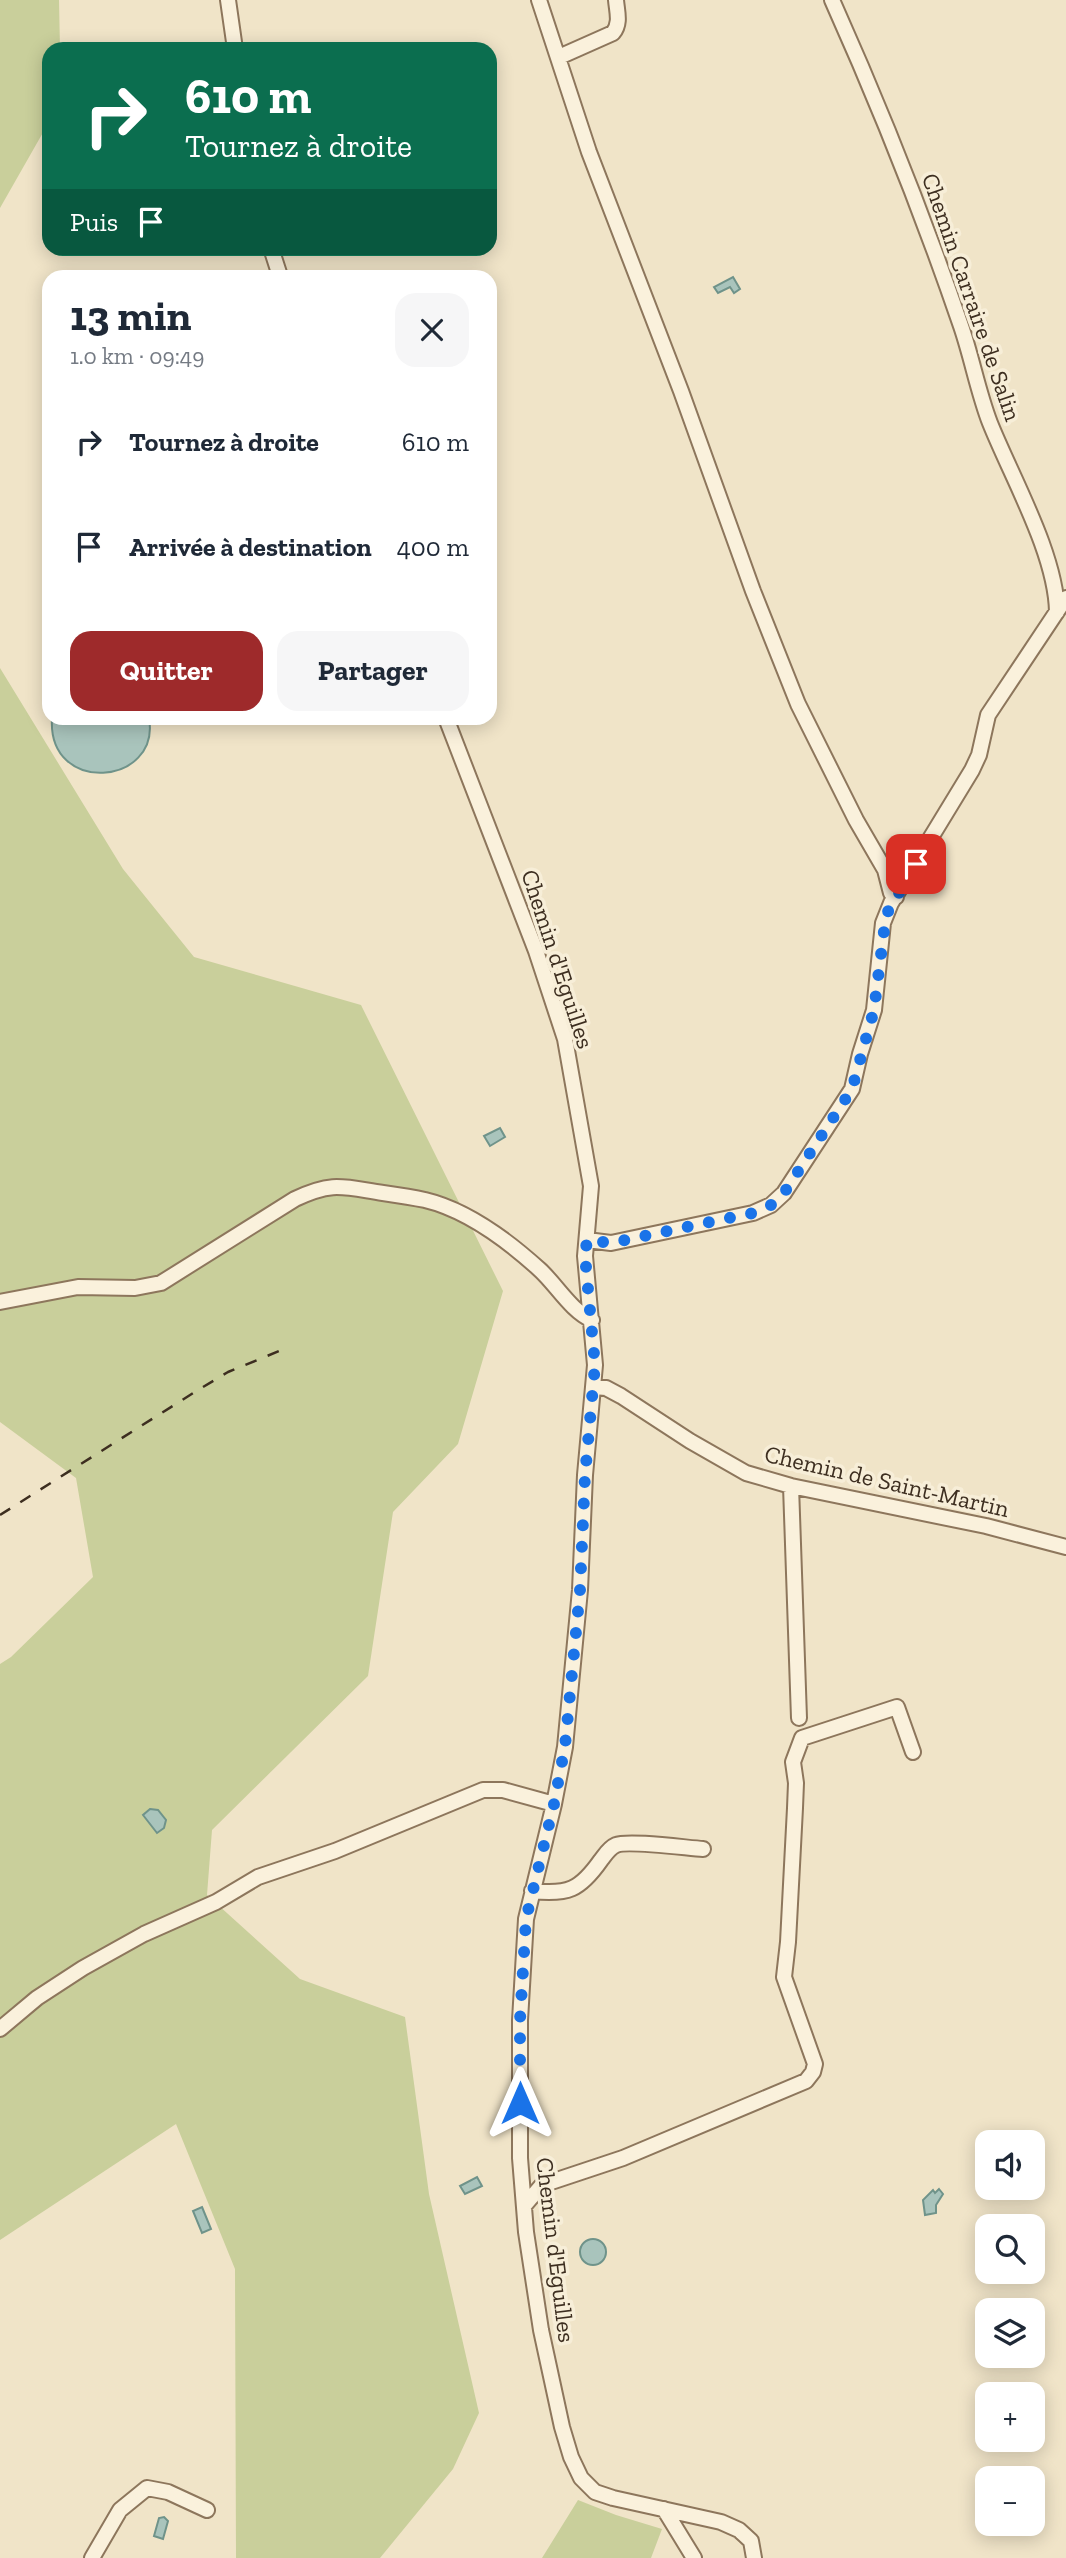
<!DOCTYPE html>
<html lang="fr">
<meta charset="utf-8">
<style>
:root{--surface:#fff;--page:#f6f6f7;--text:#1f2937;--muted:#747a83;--accent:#9e2a2b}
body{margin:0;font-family:"Zilla Slab",serif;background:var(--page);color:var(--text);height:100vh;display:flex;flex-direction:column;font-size:26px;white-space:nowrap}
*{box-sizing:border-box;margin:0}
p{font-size:23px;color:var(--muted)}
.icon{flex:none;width:38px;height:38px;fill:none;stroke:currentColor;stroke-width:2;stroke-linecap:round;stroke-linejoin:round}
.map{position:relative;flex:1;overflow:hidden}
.details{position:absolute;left:42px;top:270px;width:455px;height:455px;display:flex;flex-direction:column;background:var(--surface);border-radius:21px;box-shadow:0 4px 18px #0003}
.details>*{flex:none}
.top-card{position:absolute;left:42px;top:42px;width:455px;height:214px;border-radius:21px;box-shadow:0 4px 18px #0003;background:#0b6e4f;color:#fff;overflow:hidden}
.fabs{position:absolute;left:975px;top:2130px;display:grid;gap:14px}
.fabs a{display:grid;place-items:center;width:70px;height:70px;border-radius:14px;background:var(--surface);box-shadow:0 4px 18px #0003;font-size:35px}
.pin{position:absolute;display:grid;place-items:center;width:60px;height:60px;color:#fff;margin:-30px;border-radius:14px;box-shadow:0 4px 10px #0006}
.me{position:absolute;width:77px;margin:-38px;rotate:0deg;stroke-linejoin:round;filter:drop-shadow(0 0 5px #0008)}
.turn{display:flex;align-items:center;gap:24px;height:147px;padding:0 28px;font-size:32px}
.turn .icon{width:91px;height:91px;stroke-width:2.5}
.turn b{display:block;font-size:49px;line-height:60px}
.then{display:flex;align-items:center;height:66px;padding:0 28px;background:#0003;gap:14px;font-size:26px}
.round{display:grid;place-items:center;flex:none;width:74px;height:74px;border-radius:21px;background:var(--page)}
.head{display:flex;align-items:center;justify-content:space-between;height:119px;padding:0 28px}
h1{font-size:42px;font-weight:800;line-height:52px}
.action{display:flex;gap:14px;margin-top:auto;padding:14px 28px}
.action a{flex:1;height:80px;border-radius:21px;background:var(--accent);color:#fff;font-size:28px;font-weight:800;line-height:80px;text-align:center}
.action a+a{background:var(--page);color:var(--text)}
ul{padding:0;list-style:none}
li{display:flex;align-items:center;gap:21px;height:105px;padding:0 28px}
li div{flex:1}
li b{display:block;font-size:26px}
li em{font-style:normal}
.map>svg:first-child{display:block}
.green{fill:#c9cf9b}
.water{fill:#a9c4bc;stroke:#6f938a;stroke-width:2}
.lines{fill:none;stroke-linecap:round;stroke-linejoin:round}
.minor-casing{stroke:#8d765c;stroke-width:18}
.minor{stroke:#faf1dc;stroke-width:14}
.rail{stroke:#3d2e20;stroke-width:2.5;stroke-dasharray:12 12;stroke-linecap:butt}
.route{stroke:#1a73e8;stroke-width:12;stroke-dasharray:0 21.6}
.labels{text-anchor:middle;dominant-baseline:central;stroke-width:7;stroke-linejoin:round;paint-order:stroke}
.street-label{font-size:24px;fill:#3d2e20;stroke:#f7eed8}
</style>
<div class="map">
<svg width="1066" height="2558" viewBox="0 0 1066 2558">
<rect width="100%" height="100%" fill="#f0e4c8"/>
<path class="green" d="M 0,0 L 59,0 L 60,49 L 49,49 L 49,122 L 0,208 Z
M 0,668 L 123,869 L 194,957 L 361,1005 L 503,1291 L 458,1444 L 393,1512 L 368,1676 L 212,1830 L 207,1895 L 300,1979 L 405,2017 L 429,2194 L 479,2413 L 453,2469 L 380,2558 L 236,2558 L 235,2269 L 176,2124 L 0,2240 L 0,1664 L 11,1657 L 93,1577 L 76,1478 L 0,1422 Z
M 578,2500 L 616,2515 L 662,2529 L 651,2558 L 542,2558 Z"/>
<path class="water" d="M 733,277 L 740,289 L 734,293 L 730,287 L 718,293 L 714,287 Z
M 52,718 L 149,718 C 161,786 47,796 52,718 Z
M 500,1128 L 505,1137 L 490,1146 L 484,1136 Z
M 150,1809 L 158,1810 L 166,1820 L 164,1828 L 157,1833 L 143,1815 Z
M 477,2177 L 482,2186 L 465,2194 L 460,2186 Z
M 939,2189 L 943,2194 L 936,2205 L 936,2213 L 925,2215 L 923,2200 L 933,2190 L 935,2193 Z
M 202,2207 L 211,2229 L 202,2233 L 193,2211 Z
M580 2252a13 13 0 1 1 26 0a13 13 0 1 1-26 0Z
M 164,2517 L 168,2521 L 163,2539 L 154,2536 L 159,2518 Z"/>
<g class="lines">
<defs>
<path id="minor" d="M 228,0 L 235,49
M 539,0 L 589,152 L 681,391 L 753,591 L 798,704 L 856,820 L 885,870 L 891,893 L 896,897
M 832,0 C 880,107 923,215 961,326 C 972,358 978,392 990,423 C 1012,478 1056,554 1057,612
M 559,57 L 613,33 C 621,23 617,12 616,0
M 271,248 L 280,276
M 446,718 L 536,951 L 565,1039 L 591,1186 L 585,1256 L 595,1365 L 585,1475 L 580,1590 L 565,1747 L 554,1804 L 526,1919 L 520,2020 L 520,2158 L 526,2232 L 541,2330 L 562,2427 L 571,2457 L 581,2478 L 595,2492 L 613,2498 L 721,2522 L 739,2530 L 751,2541 L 754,2558
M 587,1240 L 611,1243 L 753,1213 L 771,1205 L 784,1193 L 852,1089 L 860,1054 L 874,1010 L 883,923 L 891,903 L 972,770 L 979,755 L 988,715 L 1066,598
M 0,1302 L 78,1287 L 135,1288 L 161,1283 L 295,1199 C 333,1181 343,1187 383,1193 C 397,1195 411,1197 425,1200 C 467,1210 507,1240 539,1269 C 556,1284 571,1311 592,1320
M 594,1387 L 606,1388 L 621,1396 L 690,1441 L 746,1473 L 791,1486 L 986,1526 L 1066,1547
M 791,1486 L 799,1718
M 532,1891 C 568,1895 580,1890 601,1860 C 605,1855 609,1848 616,1845 C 628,1840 687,1848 703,1849
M 0,2029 L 37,1998 L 83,1968 L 144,1934 L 216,1902 L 258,1877 L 335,1851 L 483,1790 L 503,1790 L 554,1804
M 524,2206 L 542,2185 L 623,2158 L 806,2081 L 813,2072 L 815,2064 L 784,1977 L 788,1942 L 795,1808 L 796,1783 L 793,1762 L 802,1738 L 897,1707 L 913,1752
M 664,2509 L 694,2558
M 92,2558 L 120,2510 L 147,2488 L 168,2492 L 207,2510"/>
</defs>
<use href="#minor" class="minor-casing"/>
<use href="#minor" class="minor"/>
<path class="rail" d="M 0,1515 L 198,1390 L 228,1372 L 289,1347"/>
</g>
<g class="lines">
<path class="route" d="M 520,2103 L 520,2020 L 526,1919 L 554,1804 L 565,1746 L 580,1590 L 585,1475 L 595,1365 L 585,1256 L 587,1240 L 611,1243 L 753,1213 L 771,1205 L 784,1193 L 852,1089 L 874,1010 L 886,915 L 916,864"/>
</g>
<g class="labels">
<g class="street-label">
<text transform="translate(972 297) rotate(71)">Chemin Carraire de Salin</text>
<text transform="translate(558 959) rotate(72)">Chemin d'Eguilles</text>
<text transform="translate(887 1481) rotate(13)">Chemin de Saint-Martin</text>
<text transform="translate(556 2250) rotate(83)">Chemin d'Eguilles</text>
</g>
</g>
</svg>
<div class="fabs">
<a><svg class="icon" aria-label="sound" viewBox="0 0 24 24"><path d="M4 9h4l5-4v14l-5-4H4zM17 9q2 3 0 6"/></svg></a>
<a><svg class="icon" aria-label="search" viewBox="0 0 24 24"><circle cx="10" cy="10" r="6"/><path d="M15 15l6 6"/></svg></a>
<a><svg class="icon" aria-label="layers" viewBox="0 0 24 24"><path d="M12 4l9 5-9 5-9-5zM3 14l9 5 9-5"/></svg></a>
<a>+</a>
<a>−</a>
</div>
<div class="pin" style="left:916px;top:864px;background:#d93025"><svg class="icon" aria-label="arrive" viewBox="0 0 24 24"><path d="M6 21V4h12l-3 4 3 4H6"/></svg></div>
<svg class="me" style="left:520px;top:2103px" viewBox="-20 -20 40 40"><path d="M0-17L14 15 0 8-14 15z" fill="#1a73e8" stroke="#fff" stroke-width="4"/></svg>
<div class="top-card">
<div class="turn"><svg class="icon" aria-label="right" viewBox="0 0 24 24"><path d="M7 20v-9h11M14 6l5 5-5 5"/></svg><div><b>610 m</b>Tournez à droite</div></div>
<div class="then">Puis<svg class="icon" aria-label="arrive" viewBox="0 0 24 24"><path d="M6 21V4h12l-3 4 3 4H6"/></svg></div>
</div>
<section class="details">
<div class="head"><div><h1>13 min</h1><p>1.0 km · 09:49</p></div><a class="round"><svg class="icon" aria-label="close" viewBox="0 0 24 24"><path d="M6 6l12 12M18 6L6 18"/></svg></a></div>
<ul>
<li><svg class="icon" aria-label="right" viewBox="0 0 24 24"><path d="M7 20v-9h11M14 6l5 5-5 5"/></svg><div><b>Tournez à droite</b></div><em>610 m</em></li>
<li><svg class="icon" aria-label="arrive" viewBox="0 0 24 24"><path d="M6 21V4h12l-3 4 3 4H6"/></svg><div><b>Arrivée à destination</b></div><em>400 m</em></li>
</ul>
<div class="action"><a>Quitter</a><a>Partager</a></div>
</section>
</div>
